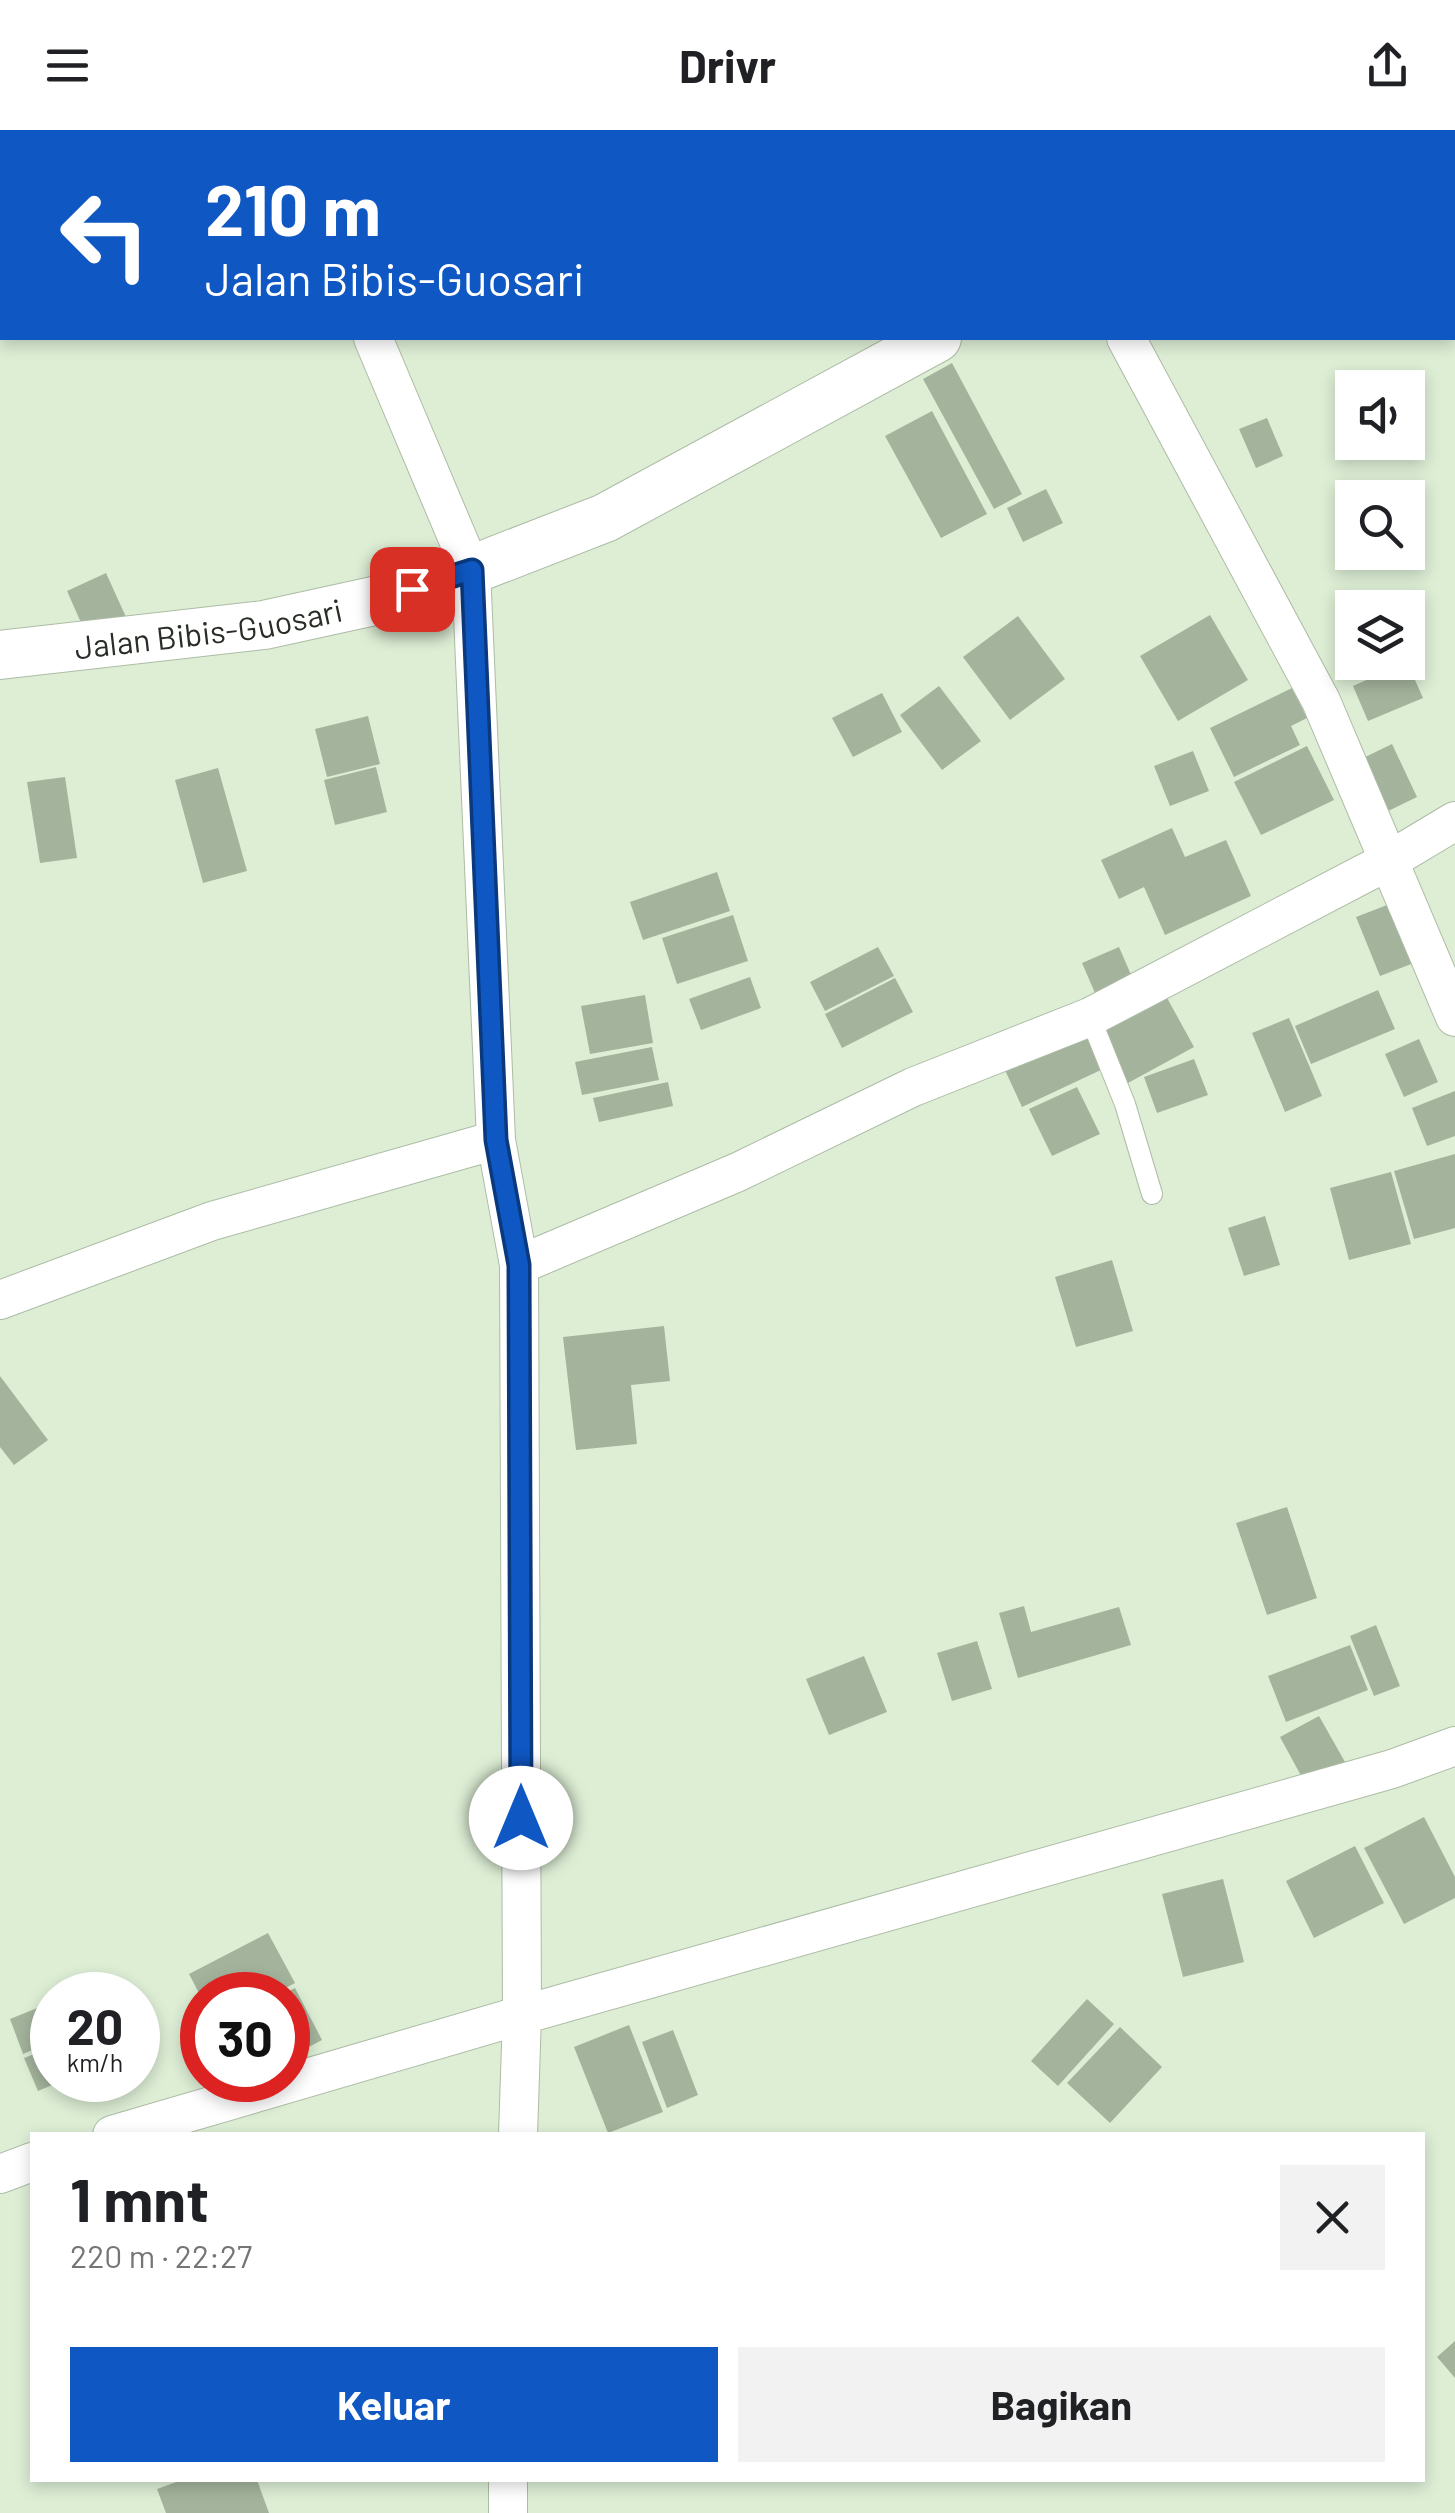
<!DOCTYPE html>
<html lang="id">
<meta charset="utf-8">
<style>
:root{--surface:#fff;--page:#f2f2f2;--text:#202124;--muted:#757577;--accent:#0f57c2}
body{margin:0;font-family:Barlow,sans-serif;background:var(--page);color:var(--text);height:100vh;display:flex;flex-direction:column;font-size:38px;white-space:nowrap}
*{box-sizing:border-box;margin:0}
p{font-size:32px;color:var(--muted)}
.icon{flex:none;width:55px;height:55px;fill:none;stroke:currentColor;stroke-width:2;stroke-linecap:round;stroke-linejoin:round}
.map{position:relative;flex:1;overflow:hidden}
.panel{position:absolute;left:30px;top:2002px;width:1395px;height:350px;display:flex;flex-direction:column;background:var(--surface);border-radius:0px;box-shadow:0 5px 15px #0003}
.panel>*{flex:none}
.guide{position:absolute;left:0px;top:0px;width:1455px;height:210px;box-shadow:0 5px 15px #0003;background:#0f57c2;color:#fff;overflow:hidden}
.tools{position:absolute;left:1335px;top:240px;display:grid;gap:20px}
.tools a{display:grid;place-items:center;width:90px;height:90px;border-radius:0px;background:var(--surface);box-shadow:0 5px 15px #0003;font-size:50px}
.speed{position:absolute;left:30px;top:1842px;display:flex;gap:20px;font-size:50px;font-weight:700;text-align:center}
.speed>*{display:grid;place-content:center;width:130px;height:130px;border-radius:50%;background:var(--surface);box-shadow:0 5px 15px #0003;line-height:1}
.speed small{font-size:25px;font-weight:400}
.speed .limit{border:15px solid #d22;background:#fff;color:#111}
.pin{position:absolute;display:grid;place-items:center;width:85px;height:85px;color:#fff;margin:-42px;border-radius:20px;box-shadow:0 5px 15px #0006}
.me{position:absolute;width:110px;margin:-55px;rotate:0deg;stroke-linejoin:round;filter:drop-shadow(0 0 8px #0008)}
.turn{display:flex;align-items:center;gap:35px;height:210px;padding:0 40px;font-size:45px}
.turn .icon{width:130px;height:130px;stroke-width:2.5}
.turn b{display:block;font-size:70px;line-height:85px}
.round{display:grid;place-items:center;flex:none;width:105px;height:105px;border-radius:0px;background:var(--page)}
.headline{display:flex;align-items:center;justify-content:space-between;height:170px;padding:0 40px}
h1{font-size:60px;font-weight:700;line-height:75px}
.cta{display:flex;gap:20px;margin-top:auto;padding:20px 40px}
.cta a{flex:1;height:115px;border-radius:0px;background:var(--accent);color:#fff;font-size:40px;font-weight:700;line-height:115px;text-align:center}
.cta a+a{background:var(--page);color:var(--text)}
header{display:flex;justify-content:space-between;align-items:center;height:130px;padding:0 40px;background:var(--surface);font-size:45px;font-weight:700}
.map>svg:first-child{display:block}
.building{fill:#a4b49c}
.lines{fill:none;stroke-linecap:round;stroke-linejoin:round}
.service-casing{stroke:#adbca5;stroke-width:22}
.minor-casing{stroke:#adbca5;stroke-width:40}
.tertiary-casing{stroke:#adbca5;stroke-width:50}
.service{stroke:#fff;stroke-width:20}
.minor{stroke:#fff;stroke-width:38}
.tertiary{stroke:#fff;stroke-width:48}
.route-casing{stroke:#0a397e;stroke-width:25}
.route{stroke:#0f57c2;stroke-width:18}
.labels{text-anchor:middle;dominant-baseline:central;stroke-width:9;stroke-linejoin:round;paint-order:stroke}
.street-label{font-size:32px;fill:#282e25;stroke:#fff}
</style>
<header><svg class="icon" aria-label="menu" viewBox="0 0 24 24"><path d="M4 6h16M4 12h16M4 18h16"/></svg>Drivr<svg class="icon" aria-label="share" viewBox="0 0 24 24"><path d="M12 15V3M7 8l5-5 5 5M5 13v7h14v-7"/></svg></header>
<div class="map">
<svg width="1455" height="2383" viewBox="0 0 1455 2383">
<rect width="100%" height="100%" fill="#ddeed5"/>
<path class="building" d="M 952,233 L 1022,364 L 994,379 L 923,249 Z
M 932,281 L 987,384 L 941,408 L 885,306 Z
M 1267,288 L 1283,326 L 1256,338 L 1239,299 Z
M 1046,359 L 1063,393 L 1023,412 L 1007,378 Z
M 106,443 L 126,487 L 86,504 L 67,461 Z
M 1210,485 L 1248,550 L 1178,591 L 1140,526 Z
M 1018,486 L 1065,549 L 1010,590 L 963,527 Z
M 1407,532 L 1423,568 L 1368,591 L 1353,556 Z
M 939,556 L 981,611 L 942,640 L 900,585 Z
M 1292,558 L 1307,588 L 1291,596 L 1300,615 L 1234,647 L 1210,598 Z
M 882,563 L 902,602 L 853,627 L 832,588 Z
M 368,586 L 380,634 L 327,647 L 315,599 Z
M 1392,614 L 1417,667 L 1380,685 L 1355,632 Z
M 1307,616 L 1334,670 L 1261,705 L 1234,652 Z
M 1193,621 L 1209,661 L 1170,676 L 1154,636 Z
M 376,637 L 387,682 L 335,695 L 324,650 Z
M 218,638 L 247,741 L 203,753 L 175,650 Z
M 65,647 L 77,728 L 40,733 L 27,652 Z
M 1172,698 L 1185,727 L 1226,710 L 1251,766 L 1165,805 L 1144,757 L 1119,769 L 1101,730 Z
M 717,742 L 730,781 L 643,810 L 630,772 Z
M 1395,772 L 1419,831 L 1380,846 L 1356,787 Z
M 733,785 L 748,831 L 677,854 L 662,808 Z
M 878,817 L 894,846 L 825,881 L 810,852 Z
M 1119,817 L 1135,854 L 1098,870 L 1082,833 Z
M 750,847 L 761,878 L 701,900 L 689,869 Z
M 895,848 L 913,882 L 842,918 L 825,884 Z
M 1378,860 L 1395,899 L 1311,934 L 1295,896 Z
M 645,865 L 653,913 L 590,924 L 581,876 Z
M 1166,866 L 1194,917 L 1128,953 L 1101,901 Z
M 1289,888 L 1322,966 L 1285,982 L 1252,903 Z
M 1084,900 L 1103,939 L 1022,977 L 1004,938 Z
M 1419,909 L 1438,952 L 1404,967 L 1385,924 Z
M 652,917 L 659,950 L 582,965 L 575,932 Z
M 1194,929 L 1208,965 L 1157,983 L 1144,947 Z
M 668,952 L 673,976 L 599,992 L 593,968 Z
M 1077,957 L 1100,1004 L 1052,1026 L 1029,979 Z
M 1455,961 L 1455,1006 L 1427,1016 L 1412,978 Z
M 1455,1024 L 1455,1098 L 1414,1109 L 1394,1041 Z
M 1391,1042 L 1411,1114 L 1349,1130 L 1330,1058 Z
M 1265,1086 L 1280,1135 L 1244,1146 L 1228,1098 Z
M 1112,1130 L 1133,1201 L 1076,1217 L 1055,1147 Z
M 664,1196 L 670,1251 L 631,1255 L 637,1314 L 576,1320 L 563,1207 Z
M 0,1246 L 48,1310 L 14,1335 L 0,1317 Z
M 1287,1377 L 1317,1468 L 1267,1485 L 1236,1393 Z
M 1024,1476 L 1031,1502 L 1119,1477 L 1131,1515 L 1018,1548 L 999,1483 Z
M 1376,1495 L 1400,1556 L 1374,1566 L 1350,1506 Z
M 977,1511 L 992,1559 L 952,1571 L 937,1523 Z
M 1350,1515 L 1368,1560 L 1286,1592 L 1268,1546 Z
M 864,1526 L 887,1582 L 829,1605 L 806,1549 Z
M 1319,1586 L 1345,1632 L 1305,1653 L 1280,1607 Z
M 1424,1687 L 1455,1747 L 1455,1768 L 1404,1794 L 1364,1718 Z
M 1355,1716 L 1384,1773 L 1314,1808 L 1286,1751 Z
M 1223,1749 L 1244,1832 L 1183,1847 L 1162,1764 Z
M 268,1803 L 295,1853 L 272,1865 L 200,1865 L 189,1844 Z
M 295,1858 L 322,1910 L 288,1928 L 288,1865 L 281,1865 Z
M 1087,1869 L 1114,1894 L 1058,1956 L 1031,1931 Z
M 52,1872 L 52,1912 L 23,1924 L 10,1889 Z
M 629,1895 L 663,1982 L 608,2003 L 574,1917 Z
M 1120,1897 L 1162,1937 L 1110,1993 L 1067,1953 Z
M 673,1900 L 698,1965 L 667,1978 L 642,1912 Z
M 52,1917 L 52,1950 L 64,1950 L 38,1961 L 24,1928 Z
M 1455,2211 L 1455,2248 L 1437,2227 Z
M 182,2350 L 257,2350 L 269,2383 L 166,2383 L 157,2359 Z"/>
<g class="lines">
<defs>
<path id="service" d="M 1090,887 L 1125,974 L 1152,1064"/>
<path id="minor" d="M 286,0 L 287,2
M 373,208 L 471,440 L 496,1010 L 519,1135 L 522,1885 L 518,2005
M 1126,208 L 1321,571 L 1455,887
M 519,1135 L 738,1042 L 913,957 L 1090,887 L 1390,730 L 1455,691
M 0,1170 L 212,1091 L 496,1010
M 112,2005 L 522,1885 L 1392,1639 L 1455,1616
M 0,2044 L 32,2032
M 508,2383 L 508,2350"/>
<g id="tertiary">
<path d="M 1299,2 L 1304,0"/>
<path id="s1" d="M 0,525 L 264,495 L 383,469 L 471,440 L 605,388 L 937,208"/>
</g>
</defs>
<use href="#service" class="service-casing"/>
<use href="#minor" class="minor-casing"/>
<use href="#tertiary" class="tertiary-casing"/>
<use href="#service" class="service"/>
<use href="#minor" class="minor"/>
<use href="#tertiary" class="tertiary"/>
</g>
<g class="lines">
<defs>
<path id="route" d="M 412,459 L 472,440 L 496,1010 L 519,1135 L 521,1688"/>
</defs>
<use href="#route" class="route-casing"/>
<use href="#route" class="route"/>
</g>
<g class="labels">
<g class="street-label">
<text stroke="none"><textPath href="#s1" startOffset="210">Jalan Bibis-Guosari</textPath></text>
</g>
</g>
</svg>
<div class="tools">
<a><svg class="icon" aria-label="sound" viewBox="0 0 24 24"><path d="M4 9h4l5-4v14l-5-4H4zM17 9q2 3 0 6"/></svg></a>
<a><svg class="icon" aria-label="search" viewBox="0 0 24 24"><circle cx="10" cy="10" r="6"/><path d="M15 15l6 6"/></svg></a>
<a><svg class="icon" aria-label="layers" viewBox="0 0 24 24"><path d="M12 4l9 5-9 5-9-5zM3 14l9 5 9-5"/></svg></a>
</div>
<div class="speed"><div>20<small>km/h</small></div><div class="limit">30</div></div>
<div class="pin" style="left:412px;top:459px;background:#d93025"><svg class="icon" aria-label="arrive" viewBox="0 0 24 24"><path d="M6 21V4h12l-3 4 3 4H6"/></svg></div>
<svg class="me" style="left:521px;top:1688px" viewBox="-20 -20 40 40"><circle r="19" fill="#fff"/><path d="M0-13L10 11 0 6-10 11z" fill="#0f57c2"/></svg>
<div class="guide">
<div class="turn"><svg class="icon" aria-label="left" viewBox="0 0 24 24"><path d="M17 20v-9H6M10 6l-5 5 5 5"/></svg><div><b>210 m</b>Jalan Bibis-Guosari</div></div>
</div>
<section class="panel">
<div class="headline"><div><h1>1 mnt</h1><p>220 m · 22:27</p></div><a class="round"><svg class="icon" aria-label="close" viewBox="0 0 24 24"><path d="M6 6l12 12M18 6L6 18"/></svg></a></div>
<div class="cta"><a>Keluar</a><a>Bagikan</a></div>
</section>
</div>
